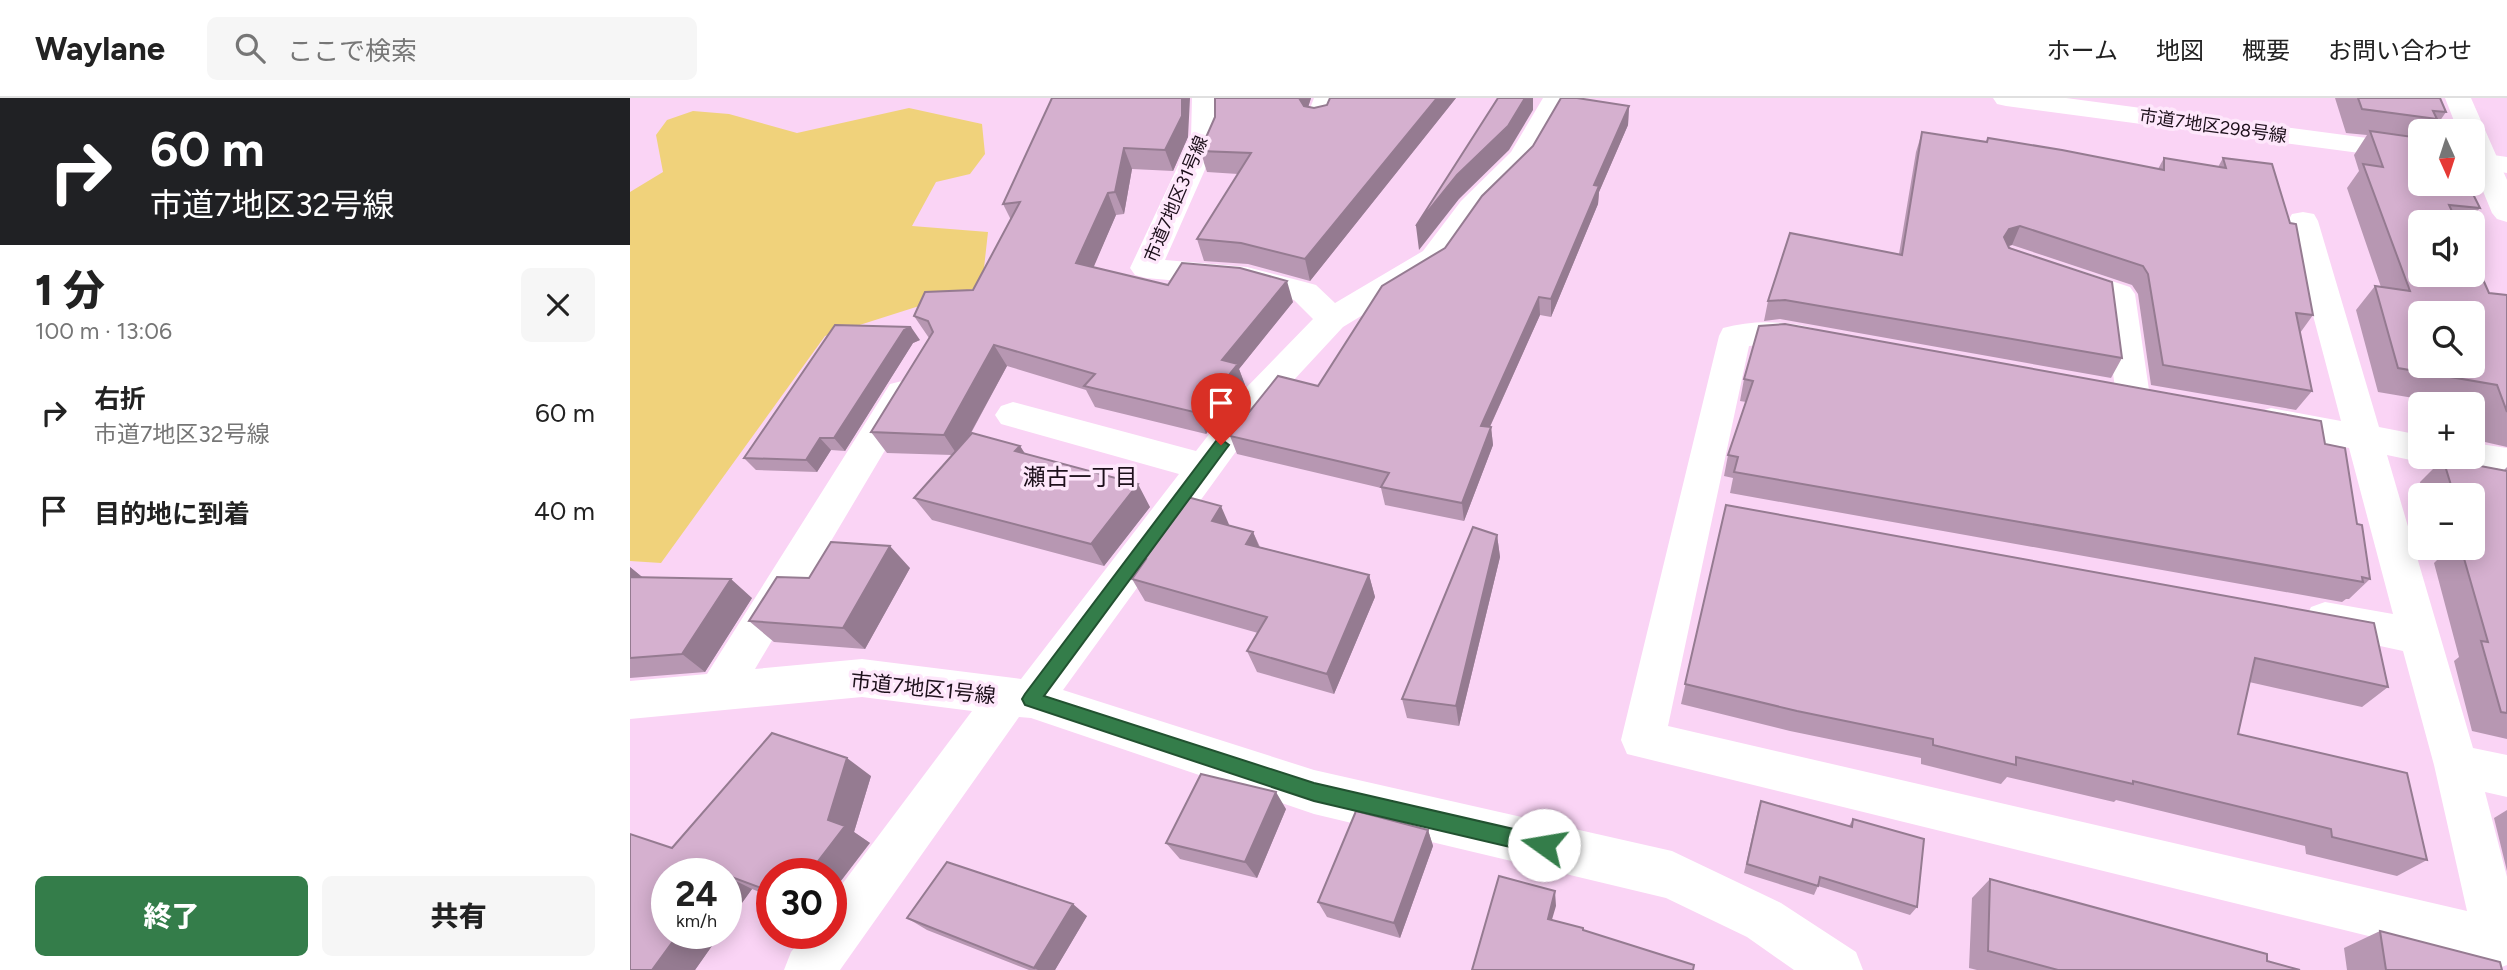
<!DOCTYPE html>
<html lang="ja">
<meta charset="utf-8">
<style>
:root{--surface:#fff;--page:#f6f6f6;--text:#222;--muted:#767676;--line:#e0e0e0;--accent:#347d4a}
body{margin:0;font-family:Figtree,"Noto Sans JP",sans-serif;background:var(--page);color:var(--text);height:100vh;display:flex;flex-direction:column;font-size:26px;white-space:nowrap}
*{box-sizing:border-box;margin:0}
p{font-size:23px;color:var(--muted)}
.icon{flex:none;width:38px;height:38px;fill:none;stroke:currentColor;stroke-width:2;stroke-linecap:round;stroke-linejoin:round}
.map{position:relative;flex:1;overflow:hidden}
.sheet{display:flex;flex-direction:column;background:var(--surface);width:630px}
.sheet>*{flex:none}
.guide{background:#202124;color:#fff;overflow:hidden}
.needle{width:46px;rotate:177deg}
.buttons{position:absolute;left:1778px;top:21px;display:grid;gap:14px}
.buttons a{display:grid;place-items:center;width:77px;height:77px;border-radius:10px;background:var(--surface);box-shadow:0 4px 18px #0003;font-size:35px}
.speed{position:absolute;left:21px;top:760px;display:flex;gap:14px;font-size:35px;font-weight:700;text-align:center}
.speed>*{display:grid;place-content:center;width:91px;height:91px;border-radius:50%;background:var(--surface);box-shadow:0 4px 18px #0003;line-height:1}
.speed small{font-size:18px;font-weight:400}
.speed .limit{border:10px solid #d22;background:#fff;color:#111}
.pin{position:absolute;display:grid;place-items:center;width:60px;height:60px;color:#fff;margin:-72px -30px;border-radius:50% 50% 50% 0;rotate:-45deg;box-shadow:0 0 7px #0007}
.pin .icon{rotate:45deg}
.me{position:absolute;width:77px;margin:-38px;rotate:283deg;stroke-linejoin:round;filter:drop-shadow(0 0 5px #0008)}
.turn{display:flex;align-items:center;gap:24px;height:147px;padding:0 35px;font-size:32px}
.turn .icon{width:91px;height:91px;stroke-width:2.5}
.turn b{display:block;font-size:49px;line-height:60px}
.round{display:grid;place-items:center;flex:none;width:74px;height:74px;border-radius:10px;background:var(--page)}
.headline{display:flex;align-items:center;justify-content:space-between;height:119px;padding:0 35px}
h1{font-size:42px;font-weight:800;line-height:52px}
.cta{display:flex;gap:14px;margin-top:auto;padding:14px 35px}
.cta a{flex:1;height:80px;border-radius:10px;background:var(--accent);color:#fff;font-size:28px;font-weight:800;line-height:80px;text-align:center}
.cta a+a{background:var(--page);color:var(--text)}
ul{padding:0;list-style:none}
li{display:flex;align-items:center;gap:21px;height:98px;padding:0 35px}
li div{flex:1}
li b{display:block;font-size:26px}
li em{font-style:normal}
header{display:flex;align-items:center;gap:42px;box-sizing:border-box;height:98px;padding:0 35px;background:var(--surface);border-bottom:2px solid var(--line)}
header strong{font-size:33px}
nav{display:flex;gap:38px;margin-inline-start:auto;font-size:24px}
.search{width:490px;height:63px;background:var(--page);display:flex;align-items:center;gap:18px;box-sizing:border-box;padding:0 24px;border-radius:10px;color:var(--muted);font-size:26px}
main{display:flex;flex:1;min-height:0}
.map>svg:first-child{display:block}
.green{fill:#f0d27b}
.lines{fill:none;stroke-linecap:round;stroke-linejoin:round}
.minor{fill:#fff;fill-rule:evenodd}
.tertiary{fill:#fff;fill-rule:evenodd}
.wall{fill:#b797b2}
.shaded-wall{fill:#957b91}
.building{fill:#d5b0cf;stroke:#957b91;stroke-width:2;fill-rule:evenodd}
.route{fill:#347d4a;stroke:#225130;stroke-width:2}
.labels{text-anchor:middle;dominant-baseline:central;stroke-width:7;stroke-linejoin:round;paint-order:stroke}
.far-street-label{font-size:18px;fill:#1d101b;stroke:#fee7fb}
.street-label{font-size:21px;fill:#1d101b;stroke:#fee7fb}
.neighbourhood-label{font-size:23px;fill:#1d101b;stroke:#fee7fb}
</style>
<header>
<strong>Waylane</strong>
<div class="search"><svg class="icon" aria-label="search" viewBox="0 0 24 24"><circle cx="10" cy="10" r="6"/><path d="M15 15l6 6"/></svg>ここで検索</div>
<nav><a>ホーム</a><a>地図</a><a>概要</a><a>お問い合わせ</a></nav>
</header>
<main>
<section class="sheet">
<div class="guide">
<div class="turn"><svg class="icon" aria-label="right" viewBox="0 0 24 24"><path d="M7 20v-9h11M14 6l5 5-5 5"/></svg><div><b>60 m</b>市道7地区32号線</div></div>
</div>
<div class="headline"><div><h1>1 分</h1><p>100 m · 13:06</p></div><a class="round"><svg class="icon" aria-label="close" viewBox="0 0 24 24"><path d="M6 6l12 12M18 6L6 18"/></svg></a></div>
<ul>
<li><svg class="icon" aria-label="right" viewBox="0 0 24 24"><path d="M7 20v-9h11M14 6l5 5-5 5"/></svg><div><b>右折</b><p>市道7地区32号線</p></div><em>60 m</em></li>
<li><svg class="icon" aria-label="arrive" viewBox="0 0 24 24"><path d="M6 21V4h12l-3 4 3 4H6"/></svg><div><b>目的地に到着</b></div><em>40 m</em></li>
</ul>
<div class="cta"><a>終了</a><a>共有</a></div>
</section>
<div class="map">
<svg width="1877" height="872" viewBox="0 0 1877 872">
<rect width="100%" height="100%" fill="#fad4f5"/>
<path class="green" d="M 279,10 L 352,26 L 355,56 L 340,76 L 306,84 L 282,128 L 358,134 L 352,188 L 195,238 L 31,465 L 0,463 L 0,94 L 33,74 L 26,37 L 37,22 L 63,13 L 99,16 L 167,35 Z"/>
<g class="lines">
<path class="minor" d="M 562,0 L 588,0 L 589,40 L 535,162 L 617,169 L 675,184 L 686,187 L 705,205 L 793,153 L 831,103 L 881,54 L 913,0 L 939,0 L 902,65 L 851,115 L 815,167 L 713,229 L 636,312 L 433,592 L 684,672 L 1042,753 L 1151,805 L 1226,854 L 1233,872 L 1164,872 L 1117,839 L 1036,800 L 684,716 L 401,620 L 389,619 L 210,872 L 154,872 L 161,854 L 176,835 L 201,835 L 201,801 L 342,613 L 232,599 L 0,621 L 0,583 L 77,576 L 260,286 L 272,283 L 284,286 L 289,295 L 125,571 L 232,561 L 391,581 L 549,376 L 371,326 L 365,317 L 371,308 L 383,304 L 566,353 L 612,294 L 683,221 L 664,202 L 617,189 L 516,180 L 505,177 L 500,170 L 561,40 Z
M 684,0 L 710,0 L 699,27 L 689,29 L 679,27 L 676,21 Z
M 1815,0 L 1841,0 L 1877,82 L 1877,124 L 1867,121 L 1862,115 L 1843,69 L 1843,33 L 1828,33 Z
M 1673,114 L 1684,116 L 1688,123 L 1749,329 L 1790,337 L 1790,359 L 1803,359 L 1790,364 L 1757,357 L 1843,650 L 1877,657 L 1877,699 L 1855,694 L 1877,779 L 1877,867 L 1869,870 L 997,656 L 991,642 L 1089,238 L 1093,230 C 1125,221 1159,223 1190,232 L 1195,240 L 1190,248 L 1178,251 L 1150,246 L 1119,248 L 1038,628 L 1837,813 L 1804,667 L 1773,553 L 1681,533 L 1675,521 L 1681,509 L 1695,504 L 1763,516 L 1719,350 L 1641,336 L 1628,332 L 1623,323 L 1628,314 L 1641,310 L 1711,323 L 1658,123 L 1662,116 Z
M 1433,167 L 1500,189 L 1505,196 L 1520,299 L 1515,308 L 1503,311 L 1491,308 L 1486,299 L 1474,202 L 1422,184 L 1417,177 L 1422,170 Z
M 1843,345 L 1877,350 L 1877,378 L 1830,369 L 1825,359 L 1843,359 Z"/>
<path class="tertiary" d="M 1363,0 L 1436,0 L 1790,47 L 1790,63 L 1376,8 L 1367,6 Z
M 1843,54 L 1877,59 L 1877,75 L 1843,70 Z"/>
</g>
<path class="wall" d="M 422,0 L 558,39 L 543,73 L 502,71 L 494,116 L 486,117 L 463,169 L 538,187 L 663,204 L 609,271 L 615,287 L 576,336 L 465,309 L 456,292 L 377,268 L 339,339 L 390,348 L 395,356 L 520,409 L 474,468 L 302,422 L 284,400 L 322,357 L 257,355 L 241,334 L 299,240 L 284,218 L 343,192 L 381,122 L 373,106 Z
M 585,0 L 681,0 L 678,9 L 684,10 L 697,7 L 700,0 L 826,0 L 680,183 L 618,166 L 574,163 L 567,141 L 608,76 L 577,74 L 570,53 L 585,19 Z
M 1705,0 L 1810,0 L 1816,14 L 1803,33 L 1790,33 L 1790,86 L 1850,110 L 1838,124 L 1790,124 L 1859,195 L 1877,197 L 1877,349 L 1855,344 L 1844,311 L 1843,310 L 1843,306 L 1819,306 L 1748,294 L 1726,212 L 1745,188 L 1751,189 L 1717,90 L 1729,73 L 1724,57 L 1737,37 L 1716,35 Z
M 999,8 L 998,27 L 969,94 L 968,106 L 921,219 L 910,217 L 860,329 L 861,329 L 863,347 L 834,423 L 755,407 L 751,390 L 607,356 L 600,338 L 688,288 L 815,150 Z
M 1292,34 L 1356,44 L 1358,40 L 1528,71 L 1534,60 L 1588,69 L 1593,60 L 1683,217 L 1670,235 L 1682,293 L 1666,312 L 1521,287 L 1508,196 L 1502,187 L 1382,147 L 1379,148 L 1492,260 L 1481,280 L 1150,221 L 1134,223 L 1138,203 L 1269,156 L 1286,54 Z
M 205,227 L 290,242 L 283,245 L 215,353 L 201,352 L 187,374 L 126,372 L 114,360 Z
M 1114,281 L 1695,346 L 1727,426 L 1740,481 L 1719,501 L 1716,501 L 1712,504 L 1100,395 L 1103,380 L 1094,378 L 1098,357 L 1116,304 L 1110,303 Z
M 1813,361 L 1874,372 L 1877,369 L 1877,641 L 1842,633 L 1824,563 L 1829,559 L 1804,465 L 1810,459 L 1808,450 L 1843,450 L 1843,397 L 1793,397 L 1790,384 Z
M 1096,407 L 1758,589 L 1732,609 L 1619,584 L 1608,636 L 1797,762 L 1767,778 L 1676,756 L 1675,748 L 1486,702 L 1484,704 L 1377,679 L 1371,686 L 1291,666 L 1291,660 L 1160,633 L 1051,606 Z
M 600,428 L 623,434 L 630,449 L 739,477 L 745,499 L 704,596 L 627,574 L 617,553 L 628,535 L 515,503 L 502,481 L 511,468 L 505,458 Z
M 867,437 L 870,459 L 829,628 L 777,620 L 772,601 Z
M 0,469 L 12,479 L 122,500 L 75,574 L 0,580 Z
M 280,470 L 235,551 L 144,544 L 119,523 L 179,480 Z
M 241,678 L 224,734 L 240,745 L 142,775 L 142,799 L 122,791 L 96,827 L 96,775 L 37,775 L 91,835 L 65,872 L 0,872 L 42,750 Z
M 1131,703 L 1219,728 L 1223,721 L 1287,809 L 1280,817 L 1188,788 L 1184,797 L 1114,775 L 1128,712 Z
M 656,711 L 627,780 L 550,761 L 536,745 Z
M 1877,712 L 1877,773 L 1864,720 Z
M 798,732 L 803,748 L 770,840 L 697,819 L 688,804 Z
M 1360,781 L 1637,863 L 1670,872 L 1347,872 L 1339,870 L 1342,800 Z
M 457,818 L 425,872 L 399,872 L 297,832 L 277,820 Z
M 1750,833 L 1872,872 L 1717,872 L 1714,850 Z"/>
<path class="shaded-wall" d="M 552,0 L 560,0 L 558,39 L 543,73 L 535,52 Z
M 669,0 L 681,0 L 674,22 Z
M 807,0 L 826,0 L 680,183 L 675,161 Z
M 895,0 L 903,0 L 903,12 L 879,52 L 829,101 L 789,152 L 786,128 L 827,77 Z
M 999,8 L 998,27 L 969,94 L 968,106 L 921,219 L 921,201 L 964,87 Z
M 494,50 L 502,71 L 494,116 L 485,94 Z
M 478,95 L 486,117 L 456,187 L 446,165 Z
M 1390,128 L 1382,147 L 1371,150 L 1374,139 L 1379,131 Z
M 657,183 L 663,204 L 609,271 L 615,287 L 576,336 L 568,315 L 592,262 Z
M 909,199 L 910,217 L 852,346 L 851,328 Z
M 281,229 L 290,242 L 283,245 L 215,353 L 204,340 L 274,232 Z
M 364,247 L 377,268 L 328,358 L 314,337 Z
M 861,329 L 863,347 L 834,423 L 832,405 Z
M 190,340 L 201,352 L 187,374 L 176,362 Z
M 390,348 L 405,371 L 385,353 Z
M 508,386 L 520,409 L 474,468 L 461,446 Z
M 591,408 L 601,431 L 582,423 Z
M 623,434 L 632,456 L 616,446 Z
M 867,437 L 870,459 L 829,628 L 826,608 Z
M 260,448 L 280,470 L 235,551 L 213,530 Z
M 0,469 L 17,483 L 0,492 Z
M 739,477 L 745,499 L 704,596 L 697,576 Z
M 101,481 L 122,500 L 75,574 L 52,556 Z
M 217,660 L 241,678 L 224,734 L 240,745 L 201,796 L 201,775 L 179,775 L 198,722 Z
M 646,694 L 656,711 L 627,780 L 615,764 Z
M 798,732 L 803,748 L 770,840 L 764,825 Z
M 96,778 L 122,791 L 96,827 Z
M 925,793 L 926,808 L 918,835 L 918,821 Z
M 443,806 L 457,818 L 425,872 L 408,872 L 404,870 Z
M 49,835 L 91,835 L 65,872 L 22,872 Z"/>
<path class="building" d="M 422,0 L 552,0 L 552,18 L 535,52 L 494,50 L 485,94 L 478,95 L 446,165 L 538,187 L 552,165 L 610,170 L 657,183 L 592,262 L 608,266 L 568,315 L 454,288 L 465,276 L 364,247 L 314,337 L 241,334 L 303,234 L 298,223 L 284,218 L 295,194 L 343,192 L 390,104 L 373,106 Z
M 585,0 L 669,0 L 674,8 L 684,10 L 697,7 L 700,0 L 807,0 L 675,161 L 611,145 L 567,141 L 621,55 L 570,53 L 585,19 Z
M 868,0 L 895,0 L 878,28 L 827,77 L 786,128 Z
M 931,0 L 947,0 L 999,8 L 964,87 L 969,88 L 921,201 L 909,199 L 851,328 L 861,329 L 832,405 L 751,389 L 759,375 L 600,338 L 648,278 L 688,288 L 752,188 L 815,150 L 852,98 L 903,48 Z
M 1728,0 L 1810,0 L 1816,14 L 1803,13 L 1807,21 L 1732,11 Z
M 1740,33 L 1790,40 L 1790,86 L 1838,86 L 1850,110 L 1819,107 L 1827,124 L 1790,124 L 1790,177 L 1843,177 L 1843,159 L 1859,195 L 1877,197 L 1877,314 L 1867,287 L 1768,270 L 1745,188 L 1780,193 L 1733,66 L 1753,69 ZM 1790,215 L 1843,215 L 1843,268 L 1790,268 Z
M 1292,34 L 1357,44 L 1358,40 L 1432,52 L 1534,72 L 1534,60 L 1596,70 L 1593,60 L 1642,66 L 1660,125 L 1666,126 L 1683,217 L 1666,215 L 1682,293 L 1533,267 L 1518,176 L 1513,168 L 1390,128 L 1379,131 L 1374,139 L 1379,150 L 1482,184 L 1492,260 L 1155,202 L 1138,203 L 1160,135 L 1272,157 Z
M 1155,226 L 1691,323 L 1695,346 L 1715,350 L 1727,426 L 1732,427 L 1740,481 L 1732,479 L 1733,484 L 1104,374 L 1108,359 L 1098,357 L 1123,283 L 1114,281 L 1129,228 Z
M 205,227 L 281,229 L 274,232 L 204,340 L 190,340 L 176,362 L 114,360 Z
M 342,335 L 390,348 L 385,353 L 508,386 L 461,446 L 284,400 Z
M 1813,361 L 1877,373 L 1877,615 L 1871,614 L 1851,543 L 1858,544 L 1831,450 L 1843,450 L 1843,397 L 1824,397 Z
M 550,397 L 591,408 L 582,423 L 623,434 L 616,446 L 739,477 L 697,576 L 617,553 L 637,519 L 502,481 L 516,461 L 505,458 Z
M 1096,407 L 1744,525 L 1758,589 L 1625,560 L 1608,636 L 1777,675 L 1797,762 L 1702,739 L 1701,731 L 1503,683 L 1503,686 L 1386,659 L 1386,667 L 1303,647 L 1303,641 L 1167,613 L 1055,586 Z
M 843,429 L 867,437 L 826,608 L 772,601 Z
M 201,444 L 260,448 L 213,530 L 119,523 L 147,479 L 179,480 Z
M 0,479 L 101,481 L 52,556 L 0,560 Z
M 142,635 L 217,660 L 198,722 L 215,728 L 179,775 L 142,775 L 142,794 L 96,777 L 96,775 L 37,775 L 37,835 L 49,835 L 22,872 L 0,872 L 0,736 L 42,750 Z
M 571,676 L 646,694 L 615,764 L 536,745 Z
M 1131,703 L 1222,729 L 1223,721 L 1294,741 L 1287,809 L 1190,779 L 1188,788 L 1117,766 Z
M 726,713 L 798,732 L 764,825 L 688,804 Z
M 317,764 L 443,806 L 404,870 L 277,820 Z
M 869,778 L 925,793 L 918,821 L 953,830 L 953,832 L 1064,867 L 1063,872 L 842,872 Z
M 1360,781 L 1637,856 L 1637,863 L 1670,872 L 1428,872 L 1358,853 Z
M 1750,833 L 1870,864 L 1872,872 L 1756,872 Z"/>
<path class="route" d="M 591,341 L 599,347 L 596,351 L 414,598 L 684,685 L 914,738 L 921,741 L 924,747 L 921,754 L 914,757 L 684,703 L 395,607 L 392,601 L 395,596 L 586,343 Z"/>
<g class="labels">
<g class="far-street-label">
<text transform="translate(1583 28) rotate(8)">市道7地区298号線</text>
<text transform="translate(546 101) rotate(-67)">市道7地区31号線</text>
</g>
<g class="street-label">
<text transform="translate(293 590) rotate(6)">市道7地区1号線</text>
</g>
<g class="neighbourhood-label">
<text x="450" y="379">瀬古一丁目</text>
</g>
</g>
</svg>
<div class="buttons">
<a><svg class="needle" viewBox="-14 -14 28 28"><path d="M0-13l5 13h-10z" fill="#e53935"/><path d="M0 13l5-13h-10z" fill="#767676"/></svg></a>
<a><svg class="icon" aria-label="sound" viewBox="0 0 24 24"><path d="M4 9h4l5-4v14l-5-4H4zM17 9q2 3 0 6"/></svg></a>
<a><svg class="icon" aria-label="search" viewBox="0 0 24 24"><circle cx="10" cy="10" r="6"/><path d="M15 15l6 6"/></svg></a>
<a>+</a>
<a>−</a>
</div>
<div class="speed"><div>24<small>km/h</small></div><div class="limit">30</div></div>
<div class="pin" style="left:591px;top:347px;background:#d93025"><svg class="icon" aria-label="arrive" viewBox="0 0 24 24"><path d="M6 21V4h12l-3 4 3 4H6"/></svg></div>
<svg class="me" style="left:914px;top:747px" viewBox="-20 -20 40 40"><circle r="19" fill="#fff"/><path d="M0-13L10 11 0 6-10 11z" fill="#347d4a"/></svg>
</div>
</main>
